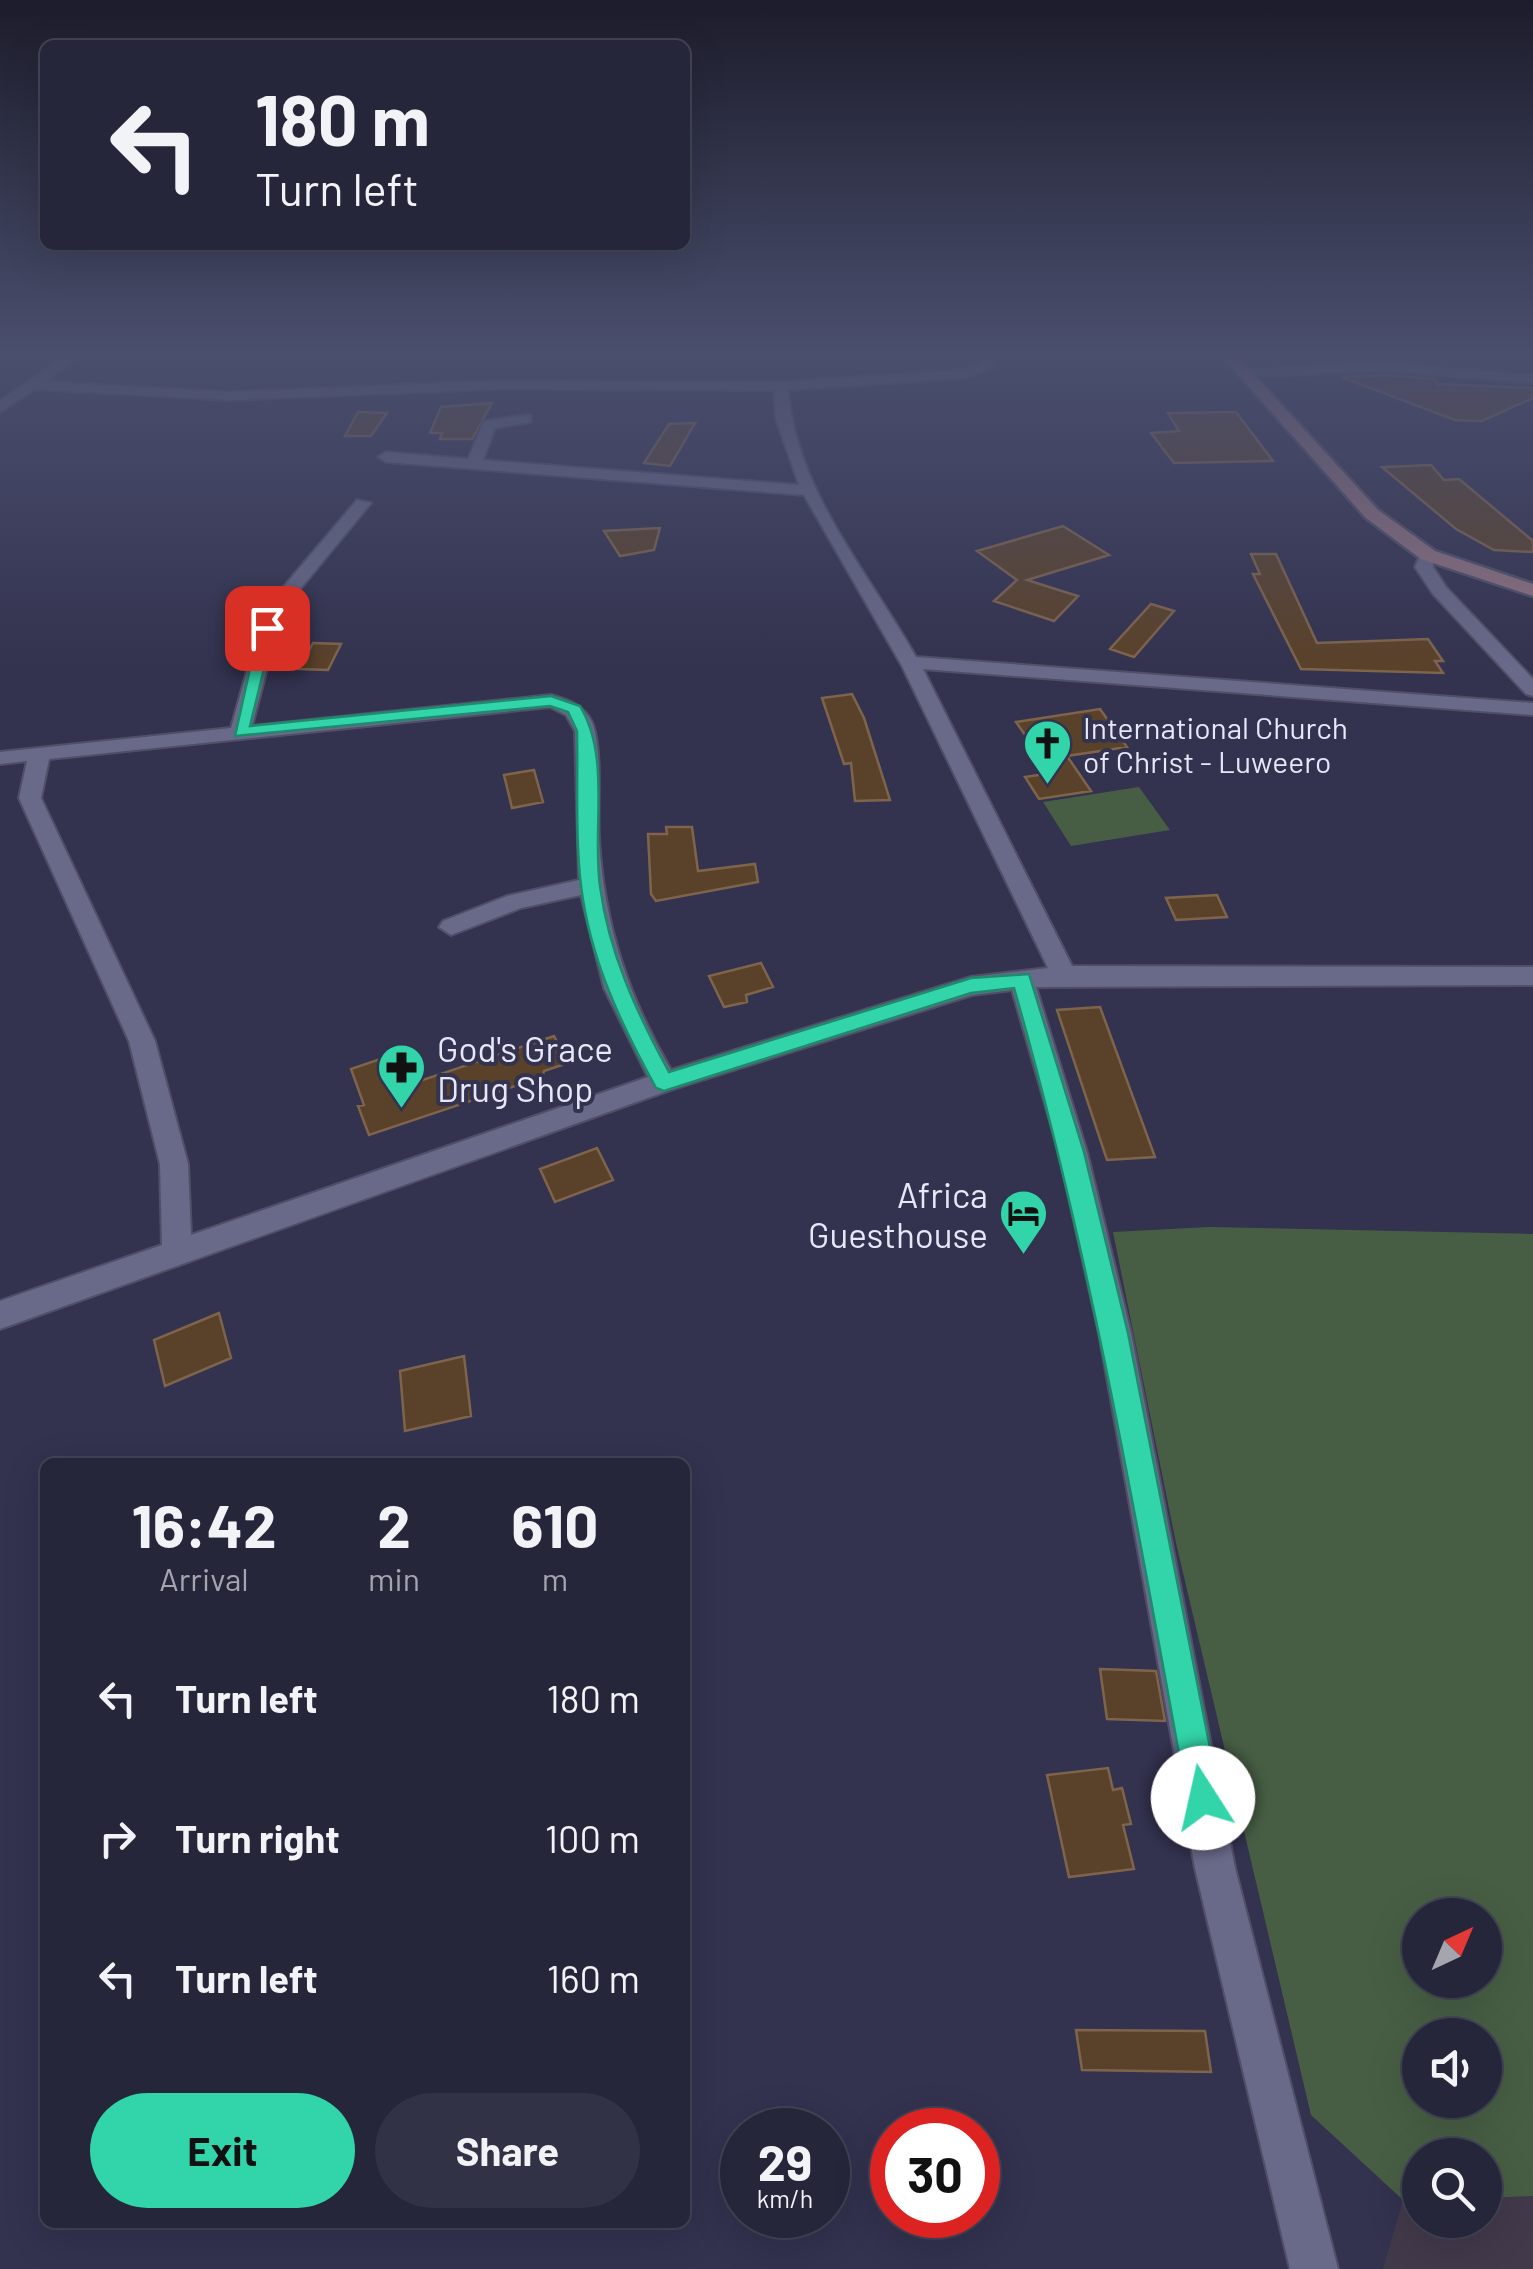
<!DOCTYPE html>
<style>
:root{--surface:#26263b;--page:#323246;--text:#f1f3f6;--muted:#a4a5af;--line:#424355;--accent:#32d4a9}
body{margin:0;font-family:Barlow,sans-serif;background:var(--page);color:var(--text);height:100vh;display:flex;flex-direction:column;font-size:38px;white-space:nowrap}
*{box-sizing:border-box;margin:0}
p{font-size:32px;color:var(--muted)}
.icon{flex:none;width:55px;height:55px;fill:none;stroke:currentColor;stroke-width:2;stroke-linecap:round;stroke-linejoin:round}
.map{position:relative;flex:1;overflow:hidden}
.details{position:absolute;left:40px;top:1458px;width:650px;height:770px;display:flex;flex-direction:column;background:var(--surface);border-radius:15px;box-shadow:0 10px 40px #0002,0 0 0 2px var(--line)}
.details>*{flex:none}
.guide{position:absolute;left:40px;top:40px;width:650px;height:210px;border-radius:15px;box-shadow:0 10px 40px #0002,0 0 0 2px var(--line);background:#26263b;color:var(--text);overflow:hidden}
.needle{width:65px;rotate:44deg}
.buttons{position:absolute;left:1402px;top:1898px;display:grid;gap:20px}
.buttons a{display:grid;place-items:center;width:100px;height:100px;border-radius:50%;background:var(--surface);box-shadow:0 10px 40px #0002,0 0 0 2px var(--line);font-size:50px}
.speed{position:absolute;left:720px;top:2108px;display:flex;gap:20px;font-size:50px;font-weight:700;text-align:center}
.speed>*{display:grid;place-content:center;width:130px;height:130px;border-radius:50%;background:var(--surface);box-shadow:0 10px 40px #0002,0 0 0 2px var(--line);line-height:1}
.speed small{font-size:25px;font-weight:400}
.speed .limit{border:15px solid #d22;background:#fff;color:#111}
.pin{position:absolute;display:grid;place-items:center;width:85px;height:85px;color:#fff;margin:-42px;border-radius:20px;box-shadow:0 5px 15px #0006}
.me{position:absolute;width:110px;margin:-55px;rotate:350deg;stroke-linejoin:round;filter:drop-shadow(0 0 8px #0008)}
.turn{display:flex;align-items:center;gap:35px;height:210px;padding:0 50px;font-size:45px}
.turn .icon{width:130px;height:130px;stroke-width:2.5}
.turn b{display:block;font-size:70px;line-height:85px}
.eta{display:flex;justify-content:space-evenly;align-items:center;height:170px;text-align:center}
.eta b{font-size:60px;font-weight:700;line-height:70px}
.button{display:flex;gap:20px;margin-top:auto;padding:20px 50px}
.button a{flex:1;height:115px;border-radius:60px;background:var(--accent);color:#111;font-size:40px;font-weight:700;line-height:115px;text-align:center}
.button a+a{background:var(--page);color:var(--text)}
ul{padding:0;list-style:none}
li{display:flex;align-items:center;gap:30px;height:140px;padding:0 50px}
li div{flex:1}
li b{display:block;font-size:38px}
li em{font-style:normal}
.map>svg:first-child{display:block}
.education{fill:#42394a}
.green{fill:#475e44;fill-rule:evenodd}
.building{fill:#5a4129;stroke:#7f644c;stroke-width:2.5}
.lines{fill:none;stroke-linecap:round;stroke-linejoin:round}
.street-casing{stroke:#504f67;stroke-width:4}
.secondary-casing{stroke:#504f67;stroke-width:5}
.street{fill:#696989;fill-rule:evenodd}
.secondary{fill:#917280;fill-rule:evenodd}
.route{fill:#32d4a9;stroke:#208a6e;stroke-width:2.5}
.labels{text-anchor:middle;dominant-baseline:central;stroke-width:8;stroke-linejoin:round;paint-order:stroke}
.far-poi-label{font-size:30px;fill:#e6e7f9;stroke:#33324f;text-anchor:start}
.poi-label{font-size:35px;fill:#e6e7f9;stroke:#33324f;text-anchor:start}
</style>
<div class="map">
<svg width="1533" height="2269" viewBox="0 0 1533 2269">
<rect width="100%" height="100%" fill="#33324f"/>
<path class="education" d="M 1533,2196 L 1533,2269 L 1383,2269 L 1403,2200 L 1420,2200 L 1420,2220 L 1485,2220 L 1485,2198 Z"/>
<path class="green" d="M 1139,787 L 1170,830 L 1071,846 L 1043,802 Z
M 1210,1227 L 1533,1234 L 1533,2196 L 1485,2198 L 1485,2155 L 1420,2155 L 1420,2200 L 1403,2200 L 1311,2115 L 1176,1543 L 1113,1232 ZM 1420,1915 L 1485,1915 L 1485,1980 L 1420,1980 ZM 1420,2035 L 1485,2035 L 1485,2100 L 1420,2100 Z"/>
<path class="building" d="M 1386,375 L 1435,379 L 1437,384 L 1533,388 L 1533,398 L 1482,421 L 1455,420 L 1341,377 Z
M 492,403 L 472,439 L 440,439 L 442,433 L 430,433 L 441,407 Z
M 358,412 L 387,413 L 371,436 L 345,436 Z
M 1236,412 L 1273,461 L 1174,463 L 1151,433 L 1179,431 L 1168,413 Z
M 695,423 L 670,466 L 644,463 L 669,424 Z
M 1431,465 L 1444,480 L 1459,479 L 1533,541 L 1533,552 L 1494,550 L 1456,529 L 1382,467 Z
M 1063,526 L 1109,555 L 1027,580 L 1078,596 L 1054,621 L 994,601 L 1017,580 L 977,551 Z
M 660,528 L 654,550 L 620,556 L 604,531 Z
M 1251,554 L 1276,554 L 1317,643 L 1428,639 L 1443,661 L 1435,661 L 1443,673 L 1301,669 L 1253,574 L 1260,574 Z
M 1151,604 L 1174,611 L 1134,657 L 1110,649 Z
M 313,643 L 341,644 L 328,670 L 299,669 Z
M 852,694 L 864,718 L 890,800 L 855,801 L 851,763 L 844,764 L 822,698 Z
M 1100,709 L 1127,747 L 1067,756 L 1091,791 L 1039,799 L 1025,777 L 1052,773 L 1016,722 Z
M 534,770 L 543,802 L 512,808 L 504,775 Z
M 666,827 L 692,827 L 698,871 L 755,864 L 758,882 L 656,901 L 651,894 L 648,834 L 667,834 Z
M 1217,895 L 1227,917 L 1176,920 L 1166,898 Z
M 761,963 L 773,987 L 746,995 L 747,1002 L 724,1007 L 709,976 Z
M 1100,1007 L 1155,1157 L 1107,1160 L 1057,1010 Z
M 554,1036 L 568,1063 L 544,1071 L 542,1077 L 369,1135 L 358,1106 L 364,1105 L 351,1069 L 395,1054 L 408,1085 Z
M 597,1148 L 613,1180 L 555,1202 L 540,1169 Z
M 219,1313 L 231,1358 L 165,1386 L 154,1340 Z
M 464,1356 L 471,1416 L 405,1431 L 400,1371 Z
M 1100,1669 L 1156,1671 L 1165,1721 L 1107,1719 Z
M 1108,1768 L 1113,1790 L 1122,1788 L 1131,1824 L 1123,1825 L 1134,1869 L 1069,1877 L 1047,1775 Z
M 1076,2030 L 1205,2031 L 1211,2072 L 1082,2070 Z"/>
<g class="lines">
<defs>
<path id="street" d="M 70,352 L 85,352 L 46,382 L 230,392 L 495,381 L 781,382 L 962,370 L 983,362 L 983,352 L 997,352 L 995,367 L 964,378 L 788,390 C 796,490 868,572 916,657 L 1533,703 L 1533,715 L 923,669 L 1072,966 L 1533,967 L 1533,985 L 1036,987 L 1087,1152 L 1131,1333 L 1235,1868 L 1338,2269 L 1290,2269 L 1195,1868 L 1099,1333 L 1059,1152 L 1012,990 L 972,995 L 673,1089 L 0,1329 L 0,1301 L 162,1245 L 160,1164 L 129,1041 L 19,798 L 27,761 L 0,764 L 0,752 L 231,728 L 264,610 L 357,500 L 371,503 L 282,611 L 252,726 L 551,695 C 571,700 591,709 595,732 C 602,765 597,804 599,839 C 604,924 628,996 671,1070 L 971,977 L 1048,968 L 902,666 L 804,495 L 386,462 L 378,457 L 386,452 L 468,459 L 484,421 L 526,415 L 531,416 L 531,422 L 495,428 L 483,460 L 799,485 L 776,419 L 774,390 L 495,389 L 230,400 L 35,389 L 0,412 L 0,401 ZM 550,707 L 566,715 L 575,731 L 579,880 L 507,896 L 443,921 L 439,927 L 451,935 L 521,908 L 581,895 L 604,988 L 648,1077 L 191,1235 L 188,1164 L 155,1041 L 41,798 L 49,759 Z
M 1386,363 L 1533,375 L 1533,383 L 1386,371 L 1245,377 L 1238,373 L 1245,369 Z
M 1422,551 L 1434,551 L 1433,567 L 1446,587 L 1533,679 L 1533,696 L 1526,694 L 1433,594 L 1415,567 Z"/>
<path id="secondary" d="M 1218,352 L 1233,352 L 1378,510 L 1435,551 L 1533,584 L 1533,596 L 1421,559 L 1366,518 Z"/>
</defs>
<use href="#street" class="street-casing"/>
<use href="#secondary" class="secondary-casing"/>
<use href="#street" class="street"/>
<use href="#secondary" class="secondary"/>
</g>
<linearGradient id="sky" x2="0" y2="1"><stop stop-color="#1c1c2b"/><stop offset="0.53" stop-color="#4a4f6e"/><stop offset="1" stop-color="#4a4f6e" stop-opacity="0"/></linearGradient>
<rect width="1533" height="669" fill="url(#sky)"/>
<path class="route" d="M 267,624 L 274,628 L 250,726 L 551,696 L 580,706 C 611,756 592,829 600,886 C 609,954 637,1013 669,1072 L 971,978 L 1029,974 L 1084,1152 L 1128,1333 L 1220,1798 L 1215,1810 L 1203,1815 L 1192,1810 L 1187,1798 C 1137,1523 1091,1257 1014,988 L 971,993 L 664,1091 L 656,1088 C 621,1024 590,960 581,886 C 575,835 578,782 577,731 L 568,712 L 550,706 L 235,736 L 259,628 Z"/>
<defs>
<symbol id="church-pin" viewBox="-11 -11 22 30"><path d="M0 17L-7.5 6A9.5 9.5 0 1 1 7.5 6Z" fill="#32d4a9" stroke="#33324f"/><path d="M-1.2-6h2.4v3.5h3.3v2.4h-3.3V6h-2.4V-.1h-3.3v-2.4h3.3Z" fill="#111"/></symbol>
<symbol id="pharmacy-pin" viewBox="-11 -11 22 30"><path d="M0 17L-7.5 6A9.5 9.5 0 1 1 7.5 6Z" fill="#32d4a9" stroke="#33324f"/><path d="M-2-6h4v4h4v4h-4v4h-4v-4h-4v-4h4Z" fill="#111"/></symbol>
<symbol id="hotel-pin" viewBox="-11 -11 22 30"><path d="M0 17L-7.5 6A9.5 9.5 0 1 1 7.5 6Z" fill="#32d4a9" stroke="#33324f"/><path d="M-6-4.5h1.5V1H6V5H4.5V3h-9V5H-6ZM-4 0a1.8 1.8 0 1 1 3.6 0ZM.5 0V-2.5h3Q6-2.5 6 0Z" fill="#111"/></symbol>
</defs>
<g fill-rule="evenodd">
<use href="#church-pin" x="1020" y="716" width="55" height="75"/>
<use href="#pharmacy-pin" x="374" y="1040" width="55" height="75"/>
<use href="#hotel-pin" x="996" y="1186" width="55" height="75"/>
</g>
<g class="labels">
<g class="far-poi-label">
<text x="1083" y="727">International Church<tspan x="1083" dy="34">of Christ - Luweero</tspan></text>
</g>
<g class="poi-label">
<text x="437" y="1048">God's Grace<tspan x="437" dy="40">Drug Shop</tspan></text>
<text x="988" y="1194" text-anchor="end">Africa<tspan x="988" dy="40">Guesthouse</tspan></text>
</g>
</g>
</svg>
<div class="buttons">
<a><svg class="needle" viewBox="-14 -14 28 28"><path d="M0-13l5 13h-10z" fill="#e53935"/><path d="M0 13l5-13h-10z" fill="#a4a5af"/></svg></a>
<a><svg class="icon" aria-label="sound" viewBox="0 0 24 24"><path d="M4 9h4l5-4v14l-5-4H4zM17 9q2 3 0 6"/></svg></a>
<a><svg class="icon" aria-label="search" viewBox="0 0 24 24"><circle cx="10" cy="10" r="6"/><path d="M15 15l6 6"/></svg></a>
</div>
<div class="speed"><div>29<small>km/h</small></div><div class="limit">30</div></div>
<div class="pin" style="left:267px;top:628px;background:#d93025"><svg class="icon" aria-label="arrive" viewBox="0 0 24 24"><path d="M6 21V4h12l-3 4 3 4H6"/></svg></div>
<svg class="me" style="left:1203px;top:1798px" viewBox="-20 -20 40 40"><circle r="19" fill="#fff"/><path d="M0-13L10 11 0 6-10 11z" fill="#32d4a9"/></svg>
<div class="guide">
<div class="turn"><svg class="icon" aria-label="left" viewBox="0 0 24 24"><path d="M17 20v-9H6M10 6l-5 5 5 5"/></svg><div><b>180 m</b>Turn left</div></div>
</div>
<section class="details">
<div class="eta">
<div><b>16:42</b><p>Arrival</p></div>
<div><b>2</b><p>min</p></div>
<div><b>610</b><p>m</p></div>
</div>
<ul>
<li><svg class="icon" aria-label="left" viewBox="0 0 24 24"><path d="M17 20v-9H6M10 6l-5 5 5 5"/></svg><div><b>Turn left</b></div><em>180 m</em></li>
<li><svg class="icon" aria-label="right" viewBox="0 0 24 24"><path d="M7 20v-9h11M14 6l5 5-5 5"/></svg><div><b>Turn right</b></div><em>100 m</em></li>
<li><svg class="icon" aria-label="left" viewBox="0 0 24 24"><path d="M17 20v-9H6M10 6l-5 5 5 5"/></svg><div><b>Turn left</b></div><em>160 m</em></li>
</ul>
<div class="button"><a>Exit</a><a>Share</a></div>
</section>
</div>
